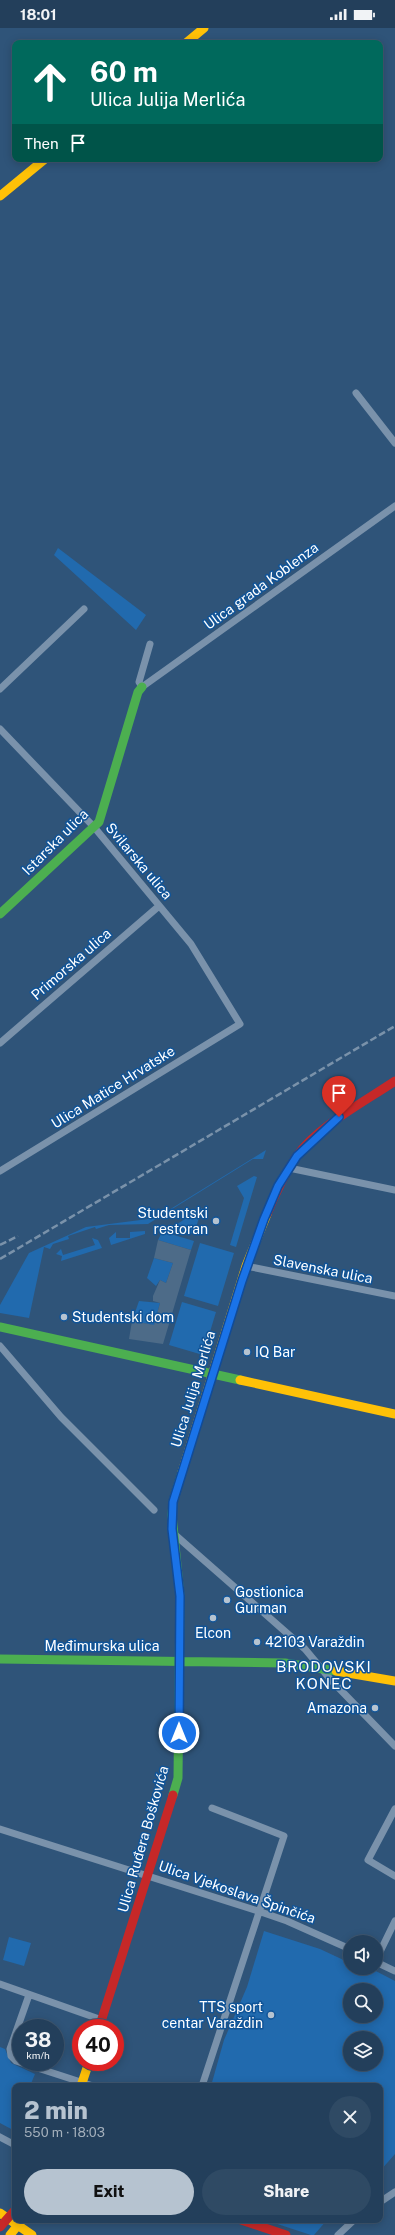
<!DOCTYPE html>
<meta charset="utf-8">
<style>
:root{--surface:#233f5b;--page:#2f4a64;--text:#f1f3f6;--muted:#a3afbb;--line:#405871;--accent:#b6c3d0}
body{margin:0;font-family:"Public Sans",sans-serif;background:var(--page);color:var(--text);height:100vh;display:flex;flex-direction:column;font-size:15px;white-space:nowrap}
*{box-sizing:border-box;margin:0}
p{font-size:13px;color:var(--muted)}
.icon{flex:none;width:22px;height:22px;fill:none;stroke:currentColor;stroke-width:2;stroke-linecap:round;stroke-linejoin:round}
.map{position:relative;flex:1;overflow:hidden}
.drawer{position:absolute;left:12px;top:2055px;width:371px;height:140px;display:flex;flex-direction:column;background:var(--surface);border-radius:8px;box-shadow:0 2px 10px #0003,0 0 0 1px var(--line)}
.drawer>*{flex:none}
.guide{position:absolute;left:12px;top:12px;width:371px;height:122px;border-radius:8px;box-shadow:0 2px 10px #0003,0 0 0 1px var(--line);background:#00695c;color:#fff;overflow:hidden}
.fabs{position:absolute;left:343px;top:1907px;display:grid;gap:8px}
.fabs a{display:grid;place-items:center;width:40px;height:40px;border-radius:50%;background:var(--surface);box-shadow:0 2px 10px #0003,0 0 0 1px var(--line);font-size:20px}
.speed{position:absolute;left:12px;top:1991px;display:flex;gap:8px;font-size:20px;font-weight:700;text-align:center}
.speed>*{display:grid;place-content:center;width:52px;height:52px;border-radius:50%;background:var(--surface);box-shadow:0 2px 10px #0003,0 0 0 1px var(--line);line-height:1}
.speed small{font-size:10px;font-weight:400}
.speed .limit{border:6px solid #d22;background:#fff;color:#111}
.pin{position:absolute;display:grid;place-items:center;width:34px;height:34px;color:#fff;margin:-41px -17px;border-radius:50% 50% 50% 0;rotate:-45deg;box-shadow:0 0 4px #0007}
.pin .icon{rotate:45deg}
.me{position:absolute;width:44px;margin:-22px;rotate:0deg;stroke-linejoin:round;filter:drop-shadow(0 0 3px #0008)}
.turn{display:flex;align-items:center;gap:14px;height:84px;padding:0 12px;font-size:18px}
.turn .icon{width:52px;height:52px;stroke-width:2.5}
.turn b{display:block;font-size:28px;line-height:34px}
.then{display:flex;align-items:center;height:38px;padding:0 12px;background:#0003;gap:8px;font-size:15px}
.round{display:grid;place-items:center;flex:none;width:42px;height:42px;border-radius:21px;background:var(--page)}
.headline{display:flex;align-items:center;justify-content:space-between;height:68px;padding:0 12px}
h1{font-size:24px;font-weight:800;line-height:30px;color:var(--accent)}
.button{display:flex;gap:8px;margin-top:auto;padding:8px 12px}
.button a{flex:1;height:46px;border-radius:24px;background:var(--accent);color:#111;font-size:16px;font-weight:800;line-height:46px;text-align:center}
.button a+a{background:var(--page);color:var(--text)}
.status{display:flex;justify-content:space-between;align-items:center;height:28px;padding:0 20px;background:var(--surface);direction:ltr}
.status svg{height:11px;fill:currentColor}
.map>svg:first-child{display:block}
.green{fill:#216aae;fill-rule:evenodd}
.building{fill:#4d6b88}
.lines{fill:none;stroke-linecap:round;stroke-linejoin:round}
.street{stroke:#7a92ab;stroke-width:7}
.fast{stroke:#4caf50;stroke-width:9}
.slow{stroke:#ffc107;stroke-width:9}
.jam{stroke:#c62828;stroke-width:9}
.rail{stroke:#7a92aa;stroke-width:2.5;stroke-dasharray:7 3;stroke-linecap:butt}
.route-casing{stroke:#114b97;stroke-width:10}
.route{stroke:#1a73e8;stroke-width:7}
.poi-dot{fill:#b6c3d0;stroke:#105498;stroke-width:1.5}
.labels{text-anchor:middle;dominant-baseline:central;stroke-width:3;stroke-linejoin:round;paint-order:stroke}
.street-label{font-size:14px;fill:#fff;stroke:#105498}
.poi-label{font-size:14px;fill:#fff;stroke:#105498;text-anchor:start}
.neighbourhood-label{font-size:15px;letter-spacing:1px;fill:#fff;stroke:#105498}
</style>
<div class="status"><b>18:01</b><svg viewBox="0 0 49 12"><path d="M0 12V9h3v3zM5 12V6h3v6zM10 12V3h3v9zM15 12V0h3v12zM26 1h20v11H26zM47 4h2v5h-2z"/></svg></div>
<div class="map">
<svg width="395" height="2207" viewBox="0 0 395 2207">
<rect width="100%" height="100%" fill="#2f5479"/>
<path class="green" d="M 58,520 L 146,587 L 136,602 L 54,527 Z
M 266,1122 L 263,1131 L 253,1131 L 148,1196 L 109,1197 L 96,1201 L 95,1199 L 68,1208 L 69,1211 L 53,1216 L 50,1221 L 44,1219 L 29,1290 L 0,1285 L 0,1277 L 29,1225 L 86,1199 L 156,1190 Z
M 254,1148 L 257,1149 L 236,1219 L 230,1217 L 244,1170 L 237,1158 Z
M 202,1180 L 194,1206 L 171,1200 Z
M 145,1203 L 145,1206 L 111,1217 L 109,1210 L 116,1204 L 116,1210 L 130,1210 L 130,1204 Z
M 164,1204 L 194,1213 L 191,1222 L 158,1212 L 161,1206 Z
M 92,1210 L 98,1212 L 102,1220 L 61,1233 L 62,1228 L 56,1226 L 61,1221 L 63,1227 L 95,1217 Z
M 200,1215 L 234,1225 L 218,1278 L 184,1268 Z
M 154,1230 L 173,1235 L 166,1255 L 160,1252 L 156,1258 L 147,1250 Z
M 139,1273 L 160,1275 L 154,1297 L 132,1293 Z
M 182,1274 L 216,1284 L 203,1327 L 169,1317 Z
M 264,1903 L 320,1921 L 350,1935 L 350,1940 L 370,1940 L 395,1953 L 395,2126 L 380,2143 L 380,2058 L 211,2058 L 224,2012 L 247,1959 ZM 350,1962 L 376,1962 L 376,1988 L 350,1988 ZM 350,2010 L 376,2010 L 376,2036 L 350,2036 Z
M 9,1909 L 31,1915 L 24,1938 L 3,1932 Z
M 0,2019 L 5,2021 L 11,2035 L 35,2046 L 30,2058 L 15,2058 L 15,2097 L 13,2102 L 0,2095 Z
M 265,2192 L 327,2192 L 314,2207 L 311,2207 Z"/>
<path class="building" d="M 158,1212 L 191,1222 L 163,1316 L 129,1311 L 132,1293 L 154,1297 L 160,1275 L 153,1273 L 153,1268 L 160,1252 L 166,1255 L 173,1235 L 154,1230 Z"/>
<g class="lines">
<path class="street" d="M 356,365 L 395,415
M 150,616 L 139,654 L 142,659 L 395,478
M 0,661 L 84,581
M 0,701 L 94,799 L 191,916 L 240,996 L 0,1143
M 0,1015 L 159,878
M 289,1140 L 395,1162
M 246,1238 L 395,1268
M 0,1318 L 61,1389 L 154,1482
M 173,1505 L 305,1621 L 330,1651 L 395,1718
M 395,1781 L 368,1832 L 395,1848
M 0,1801 L 258,1883 L 287,1893 L 350,1921
M 376,1932 L 395,1893
M 376,1934 L 395,1943
M 0,1956 L 102,1992
M 29,1967 L 10,2021 L 11,2028 L 16,2033 L 93,2058
M 202,2058 L 284,1808 L 212,1780
M 0,2109 L 15,2117
M 380,2174 L 395,2164
M 338,2207 L 354,2192"/>
<path class="fast" d="M 0,886 L 99,794 L 138,664 L 142,659
M 0,1299 L 240,1352
M 0,1631 L 285,1635 L 336,1643
M 173,1767 L 178,1750 L 180,1568 L 172,1487 L 173,1474 L 182,1444"/>
<path class="slow" d="M 186,15 L 204,0
M 0,168 L 45,131
M 240,1352 L 395,1386
M 182,1444 L 246,1238 L 267,1186
M 336,1643 L 395,1653
M 81,2058 L 89,2034
M 0,2185 L 32,2207
M 10,2207 L 22,2192"/>
<path class="jam" d="M 267,1186 C 275,1166 284,1147 296,1129 C 318,1098 364,1074 395,1053
M 99,2000 L 173,1767
M 241,2192 L 286,2207
M 0,2199 L 15,2182"/>
<path class="rail" d="M 0,1217 L 18,1208
M 0,1231 L 395,998"/>
</g>
<g class="lines">
<defs>
<path id="route" d="M 179,1705 L 180,1568 L 172,1501 L 173,1474 L 242,1253 L 264,1191 L 278,1158 L 297,1128 L 339,1089"/>
</defs>
<use href="#route" class="route-casing"/>
<use href="#route" class="route"/>
</g>
<g class="poi-dot">
<circle cx="216" cy="1193" r="4"/>
<circle cx="64" cy="1289" r="4"/>
<circle cx="247" cy="1324" r="4"/>
<circle cx="227" cy="1572" r="4"/>
<circle cx="213" cy="1590" r="4"/>
<circle cx="257" cy="1614" r="4"/>
<circle cx="375" cy="1680" r="4"/>
<circle cx="271" cy="1987" r="4"/>
</g>
<g class="labels">
<g class="street-label">
<text transform="translate(261 558) rotate(-36)">Ulica grada Koblenza</text>
<text transform="translate(55 814) rotate(-45)">Istarska ulica</text>
<text transform="translate(139 833) rotate(50)">Svilarska ulica</text>
<text transform="translate(71 936) rotate(-41)">Primorska ulica</text>
<text transform="translate(113 1059) rotate(-32)">Ulica Matice Hrvatske</text>
<text transform="translate(323 1241) rotate(11)">Slavenska ulica</text>
<text transform="translate(193 1361) rotate(-73)">Ulica Julija Merlića</text>
<text x="102" y="1618">Međimurska ulica</text>
<text transform="translate(143 1811) rotate(-74)">Ulica Ruđera Boškovića</text>
<text transform="translate(237 1864) rotate(19)">Ulica Vjekoslava Špinčića</text>
</g>
<g class="poi-label">
<text x="208" y="1185" text-anchor="end">Studentski<tspan x="208" dy="16">restoran</tspan></text>
<text x="72" y="1289">Studentski dom</text>
<text x="255" y="1324">IQ Bar</text>
<text x="235" y="1564">Gostionica<tspan x="235" dy="16">Gurman</tspan></text>
<text x="213" y="1605" text-anchor="middle">Elcon</text>
<text x="265" y="1614">42103 Varaždin</text>
<text x="367" y="1680" text-anchor="end">Amazona</text>
<text x="263" y="1979" text-anchor="end">TTS sport<tspan x="263" dy="16">centar Varaždin</tspan></text>
</g>
<g class="neighbourhood-label">
<text x="324" y="1638">BRODOVSKI<tspan x="324" dy="17">KONEC</tspan></text>
</g>
</g>
</svg>
<div class="fabs">
<a><svg class="icon" aria-label="sound" viewBox="0 0 24 24"><path d="M4 9h4l5-4v14l-5-4H4zM17 9q2 3 0 6"/></svg></a>
<a><svg class="icon" aria-label="search" viewBox="0 0 24 24"><circle cx="10" cy="10" r="6"/><path d="M15 15l6 6"/></svg></a>
<a><svg class="icon" aria-label="layers" viewBox="0 0 24 24"><path d="M12 4l9 5-9 5-9-5zM3 14l9 5 9-5"/></svg></a>
</div>
<div class="speed"><div>38<small>km/h</small></div><div class="limit">40</div></div>
<div class="pin" style="left:339px;top:1089px;background:#d93025"><svg class="icon" aria-label="arrive" viewBox="0 0 24 24"><path d="M6 21V4h12l-3 4 3 4H6"/></svg></div>
<svg class="me" style="left:179px;top:1705px" viewBox="-20 -20 40 40"><circle r="17" fill="#1a73e8" stroke="#fff" stroke-width="3"/><path d="M0-11L8 9 0 5-8 9z" fill="#fff"/></svg>
<div class="guide">
<div class="turn"><svg class="icon" aria-label="ahead" viewBox="0 0 24 24"><path d="M12 20V5M6 11l6-6 6 6"/></svg><div><b>60 m</b>Ulica Julija Merlića</div></div>
<div class="then">Then<svg class="icon" aria-label="arrive" viewBox="0 0 24 24"><path d="M6 21V4h12l-3 4 3 4H6"/></svg></div>
</div>
<section class="drawer">
<div class="headline"><div><h1>2 min</h1><p>550 m · 18:03</p></div><a class="round"><svg class="icon" aria-label="close" viewBox="0 0 24 24"><path d="M6 6l12 12M18 6L6 18"/></svg></a></div>
<div class="button"><a>Exit</a><a>Share</a></div>
</section>
</div>
